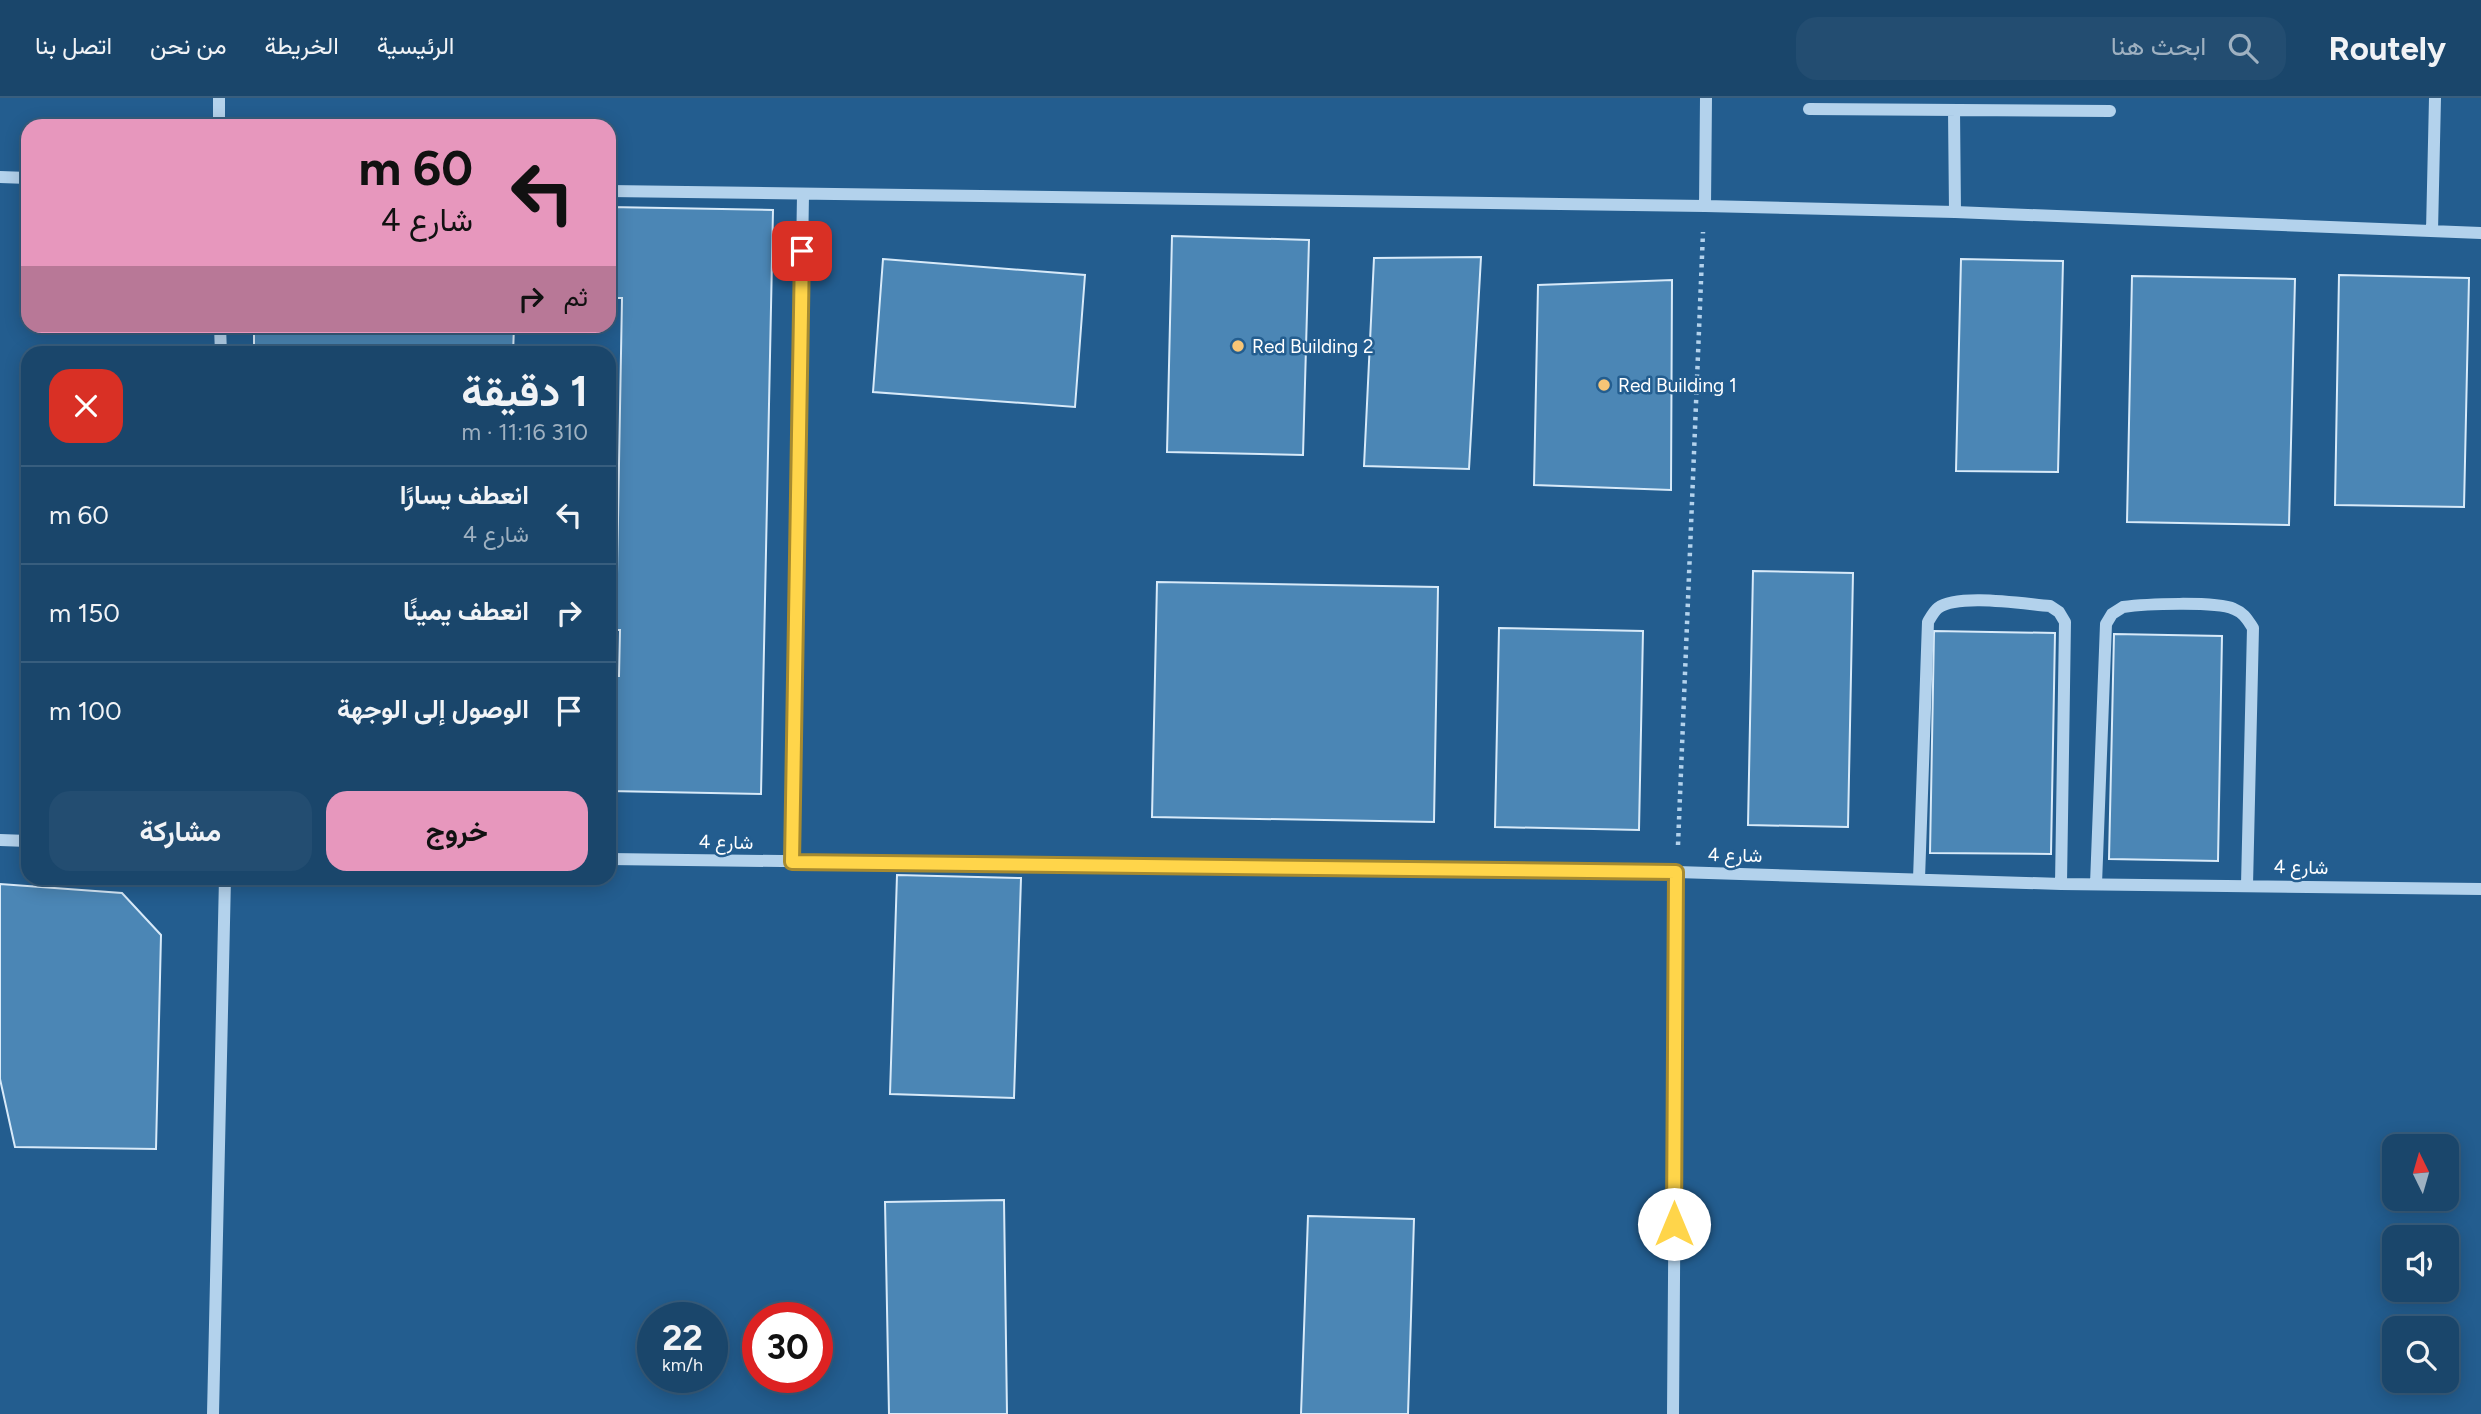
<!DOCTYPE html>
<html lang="ar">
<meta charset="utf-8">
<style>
:root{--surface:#1a466b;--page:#234d71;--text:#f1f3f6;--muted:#9fb1c1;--line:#385e7e;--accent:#e797bd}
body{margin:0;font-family:Figtree,Vazirmatn,sans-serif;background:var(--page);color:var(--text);direction:rtl;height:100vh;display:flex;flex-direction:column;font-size:26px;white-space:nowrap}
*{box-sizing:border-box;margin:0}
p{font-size:23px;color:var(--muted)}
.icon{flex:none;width:38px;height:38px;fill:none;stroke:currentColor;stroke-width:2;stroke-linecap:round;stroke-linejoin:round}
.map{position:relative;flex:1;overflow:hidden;direction:ltr}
.details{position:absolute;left:21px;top:248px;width:595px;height:539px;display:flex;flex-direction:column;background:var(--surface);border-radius:21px;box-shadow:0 4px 18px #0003,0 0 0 2px var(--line);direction:rtl}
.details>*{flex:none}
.hud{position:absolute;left:21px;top:21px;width:595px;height:214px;border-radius:21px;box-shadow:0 4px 18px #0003,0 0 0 2px var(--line);direction:rtl;background:#e797bd;color:#111;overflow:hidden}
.needle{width:46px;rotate:355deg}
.buttons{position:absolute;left:2382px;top:1036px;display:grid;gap:14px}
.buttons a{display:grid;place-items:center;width:77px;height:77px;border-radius:14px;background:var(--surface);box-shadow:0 4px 18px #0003,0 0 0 2px var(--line);font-size:35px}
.speed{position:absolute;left:637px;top:1204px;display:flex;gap:14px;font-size:35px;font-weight:700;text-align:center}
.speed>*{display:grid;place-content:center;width:91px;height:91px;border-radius:50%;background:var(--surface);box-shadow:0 4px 18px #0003,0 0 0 2px var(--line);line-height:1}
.speed small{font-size:18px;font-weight:400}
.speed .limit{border:10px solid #d22;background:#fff;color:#111}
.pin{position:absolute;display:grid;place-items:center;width:60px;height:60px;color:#fff;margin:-30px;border-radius:14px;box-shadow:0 4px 10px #0006}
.me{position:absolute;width:77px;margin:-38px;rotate:0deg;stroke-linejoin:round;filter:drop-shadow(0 0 5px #0008)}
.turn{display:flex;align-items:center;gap:24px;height:147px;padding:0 28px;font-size:32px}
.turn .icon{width:91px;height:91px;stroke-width:2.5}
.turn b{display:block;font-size:49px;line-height:60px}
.then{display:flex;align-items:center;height:66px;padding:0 28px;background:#0003;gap:14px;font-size:26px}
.round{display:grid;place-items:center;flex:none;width:74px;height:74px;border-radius:21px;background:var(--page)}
.head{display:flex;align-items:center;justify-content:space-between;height:119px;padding:0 28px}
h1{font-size:42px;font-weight:700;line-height:52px}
.cta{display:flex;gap:14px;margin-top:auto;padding:14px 28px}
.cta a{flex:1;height:80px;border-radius:21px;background:var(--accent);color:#111;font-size:28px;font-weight:700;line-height:80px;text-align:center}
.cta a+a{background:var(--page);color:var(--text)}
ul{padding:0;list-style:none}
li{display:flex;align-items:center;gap:21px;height:98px;padding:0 28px;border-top:2px solid var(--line)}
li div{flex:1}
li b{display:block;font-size:26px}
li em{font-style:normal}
header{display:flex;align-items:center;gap:42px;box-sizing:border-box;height:98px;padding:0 35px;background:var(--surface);border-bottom:2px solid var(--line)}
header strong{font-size:33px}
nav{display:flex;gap:38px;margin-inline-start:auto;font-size:24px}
.search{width:490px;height:63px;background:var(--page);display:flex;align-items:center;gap:18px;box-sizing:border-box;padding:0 24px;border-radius:21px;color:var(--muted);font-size:26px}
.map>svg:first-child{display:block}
.building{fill:#4b86b5;stroke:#d8eaf9;stroke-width:2}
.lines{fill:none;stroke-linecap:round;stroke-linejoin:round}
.path{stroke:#b3d2ec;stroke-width:4.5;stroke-dasharray:3.5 5;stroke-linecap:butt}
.minor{stroke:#b3d2ec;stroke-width:12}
.route-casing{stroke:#a68a30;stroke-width:18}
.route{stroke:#ffd54a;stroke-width:12}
.poi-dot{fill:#f7c576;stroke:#235d8f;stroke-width:2.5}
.labels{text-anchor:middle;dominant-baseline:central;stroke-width:5;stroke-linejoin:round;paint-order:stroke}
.poi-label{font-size:19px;fill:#fff;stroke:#235d8f;text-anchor:start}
.street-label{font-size:19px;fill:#fff;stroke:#235d8f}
</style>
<header>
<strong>Routely</strong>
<div class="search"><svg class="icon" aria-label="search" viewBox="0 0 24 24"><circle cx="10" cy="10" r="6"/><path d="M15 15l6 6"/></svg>ابحث هنا</div>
<nav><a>الرئيسية</a><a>الخريطة</a><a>من نحن</a><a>اتصل بنا</a></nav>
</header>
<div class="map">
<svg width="2481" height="1316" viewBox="0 0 2481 1316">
<rect width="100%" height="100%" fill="#235d8f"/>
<path class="building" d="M 609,109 L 773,112 L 761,696 L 609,693 L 609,578 L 619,578 L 620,532 L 616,532 L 622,200 L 609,200 Z
M 1172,138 L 1309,142 L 1303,357 L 1167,354 Z
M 1481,159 L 1469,371 L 1364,368 L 1374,160 Z
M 883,161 L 1085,177 L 1075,309 L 873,294 Z
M 1961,161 L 2063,163 L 2058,374 L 1956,373 Z
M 2339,177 L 2469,180 L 2464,409 L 2335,407 Z
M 2132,178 L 2295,181 L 2289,427 L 2127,424 Z
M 1672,182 L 1671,392 L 1534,387 L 1538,187 Z
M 254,228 L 514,228 L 513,256 L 254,254 Z
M 1753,473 L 1853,475 L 1848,729 L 1748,727 Z
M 1157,484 L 1438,489 L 1434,724 L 1152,719 Z
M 1499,530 L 1643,533 L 1639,732 L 1495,729 Z
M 1934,533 L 2055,535 L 2051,756 L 1930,755 Z
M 2114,536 L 2222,538 L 2218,763 L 2109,761 Z
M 897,777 L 1021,780 L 1014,1000 L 890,996 Z
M 0,786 L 122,795 L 161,837 L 156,1051 L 15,1049 L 0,981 Z
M 1004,1102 L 1007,1316 L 889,1316 L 885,1104 Z
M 1308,1118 L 1414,1121 L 1408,1316 L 1301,1316 Z"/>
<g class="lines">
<path class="path" d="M 1678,747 L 1703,134"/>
<path class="minor" d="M 1809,11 L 2110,13
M 1954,12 L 1955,114
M 219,28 L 219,0
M 0,79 L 28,80
M 609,93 L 1705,108 L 1955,114 L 2481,135
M 1705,108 L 1706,0
M 2432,133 L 2435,0
M 220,228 L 221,256
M 0,742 L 28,743
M 609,761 L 1677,774 L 2061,786 L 2481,791
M 792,764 L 803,97
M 1919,781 L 1928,524 C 1931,519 1934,513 1938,510 C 1958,495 2024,506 2050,508 L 2059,514 L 2065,524 L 2061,786
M 2096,786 L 2106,526 L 2112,516 L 2123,509 C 2144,506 2216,503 2234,511 C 2244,515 2247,521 2253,530 L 2247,787
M 213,1316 L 225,780
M 1673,1316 L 1677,774"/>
</g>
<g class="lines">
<defs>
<path id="route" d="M 802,153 L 792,764 L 1676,774 L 1674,1126"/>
</defs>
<use href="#route" class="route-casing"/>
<use href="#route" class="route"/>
</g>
<g class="poi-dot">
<circle cx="1238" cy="248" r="7"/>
<circle cx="1604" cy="287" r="7"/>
</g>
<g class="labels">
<g class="poi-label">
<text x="1252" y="248">Red Building 2</text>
<text x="1618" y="287">Red Building 1</text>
</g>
<g class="street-label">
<text transform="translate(726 744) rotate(1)">شارع 4</text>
<text transform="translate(1735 757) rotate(1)">شارع 4</text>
<text transform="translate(2301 769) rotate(1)">شارع 4</text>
</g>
</g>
</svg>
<div class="buttons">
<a><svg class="needle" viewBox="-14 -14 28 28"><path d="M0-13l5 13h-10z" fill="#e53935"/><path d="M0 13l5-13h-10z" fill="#9fb1c1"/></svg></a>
<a><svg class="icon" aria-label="sound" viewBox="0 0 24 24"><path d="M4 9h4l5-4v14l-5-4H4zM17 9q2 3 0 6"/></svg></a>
<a><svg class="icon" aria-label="search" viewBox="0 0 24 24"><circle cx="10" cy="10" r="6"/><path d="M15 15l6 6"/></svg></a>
</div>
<div class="speed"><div>22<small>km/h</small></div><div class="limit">30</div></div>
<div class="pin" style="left:802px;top:153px;background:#d93025"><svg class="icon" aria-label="arrive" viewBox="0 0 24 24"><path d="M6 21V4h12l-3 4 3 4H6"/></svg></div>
<svg class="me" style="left:1674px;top:1126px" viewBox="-20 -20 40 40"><circle r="19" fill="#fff"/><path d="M0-13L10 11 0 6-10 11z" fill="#ffd54a"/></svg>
<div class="hud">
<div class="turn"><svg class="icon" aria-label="left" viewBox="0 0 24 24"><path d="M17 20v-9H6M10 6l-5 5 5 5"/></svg><div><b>60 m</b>شارع 4</div></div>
<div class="then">ثم<svg class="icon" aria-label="right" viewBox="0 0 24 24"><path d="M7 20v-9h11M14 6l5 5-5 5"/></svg></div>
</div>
<section class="details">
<div class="head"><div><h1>1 دقيقة</h1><p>310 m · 11:16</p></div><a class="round" style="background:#d93025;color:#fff"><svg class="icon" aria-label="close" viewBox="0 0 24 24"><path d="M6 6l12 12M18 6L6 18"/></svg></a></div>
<ul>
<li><svg class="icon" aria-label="left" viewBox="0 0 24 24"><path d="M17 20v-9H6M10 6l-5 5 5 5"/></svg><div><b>انعطف يسارًا</b><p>شارع 4</p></div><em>60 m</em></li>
<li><svg class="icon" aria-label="right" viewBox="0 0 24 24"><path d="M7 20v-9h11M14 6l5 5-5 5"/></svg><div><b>انعطف يمينًا</b></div><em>150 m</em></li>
<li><svg class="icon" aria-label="arrive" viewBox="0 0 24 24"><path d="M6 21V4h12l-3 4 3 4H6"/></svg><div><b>الوصول إلى الوجهة</b></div><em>100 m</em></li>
</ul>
<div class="cta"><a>خروج</a><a>مشاركة</a></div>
</section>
</div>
